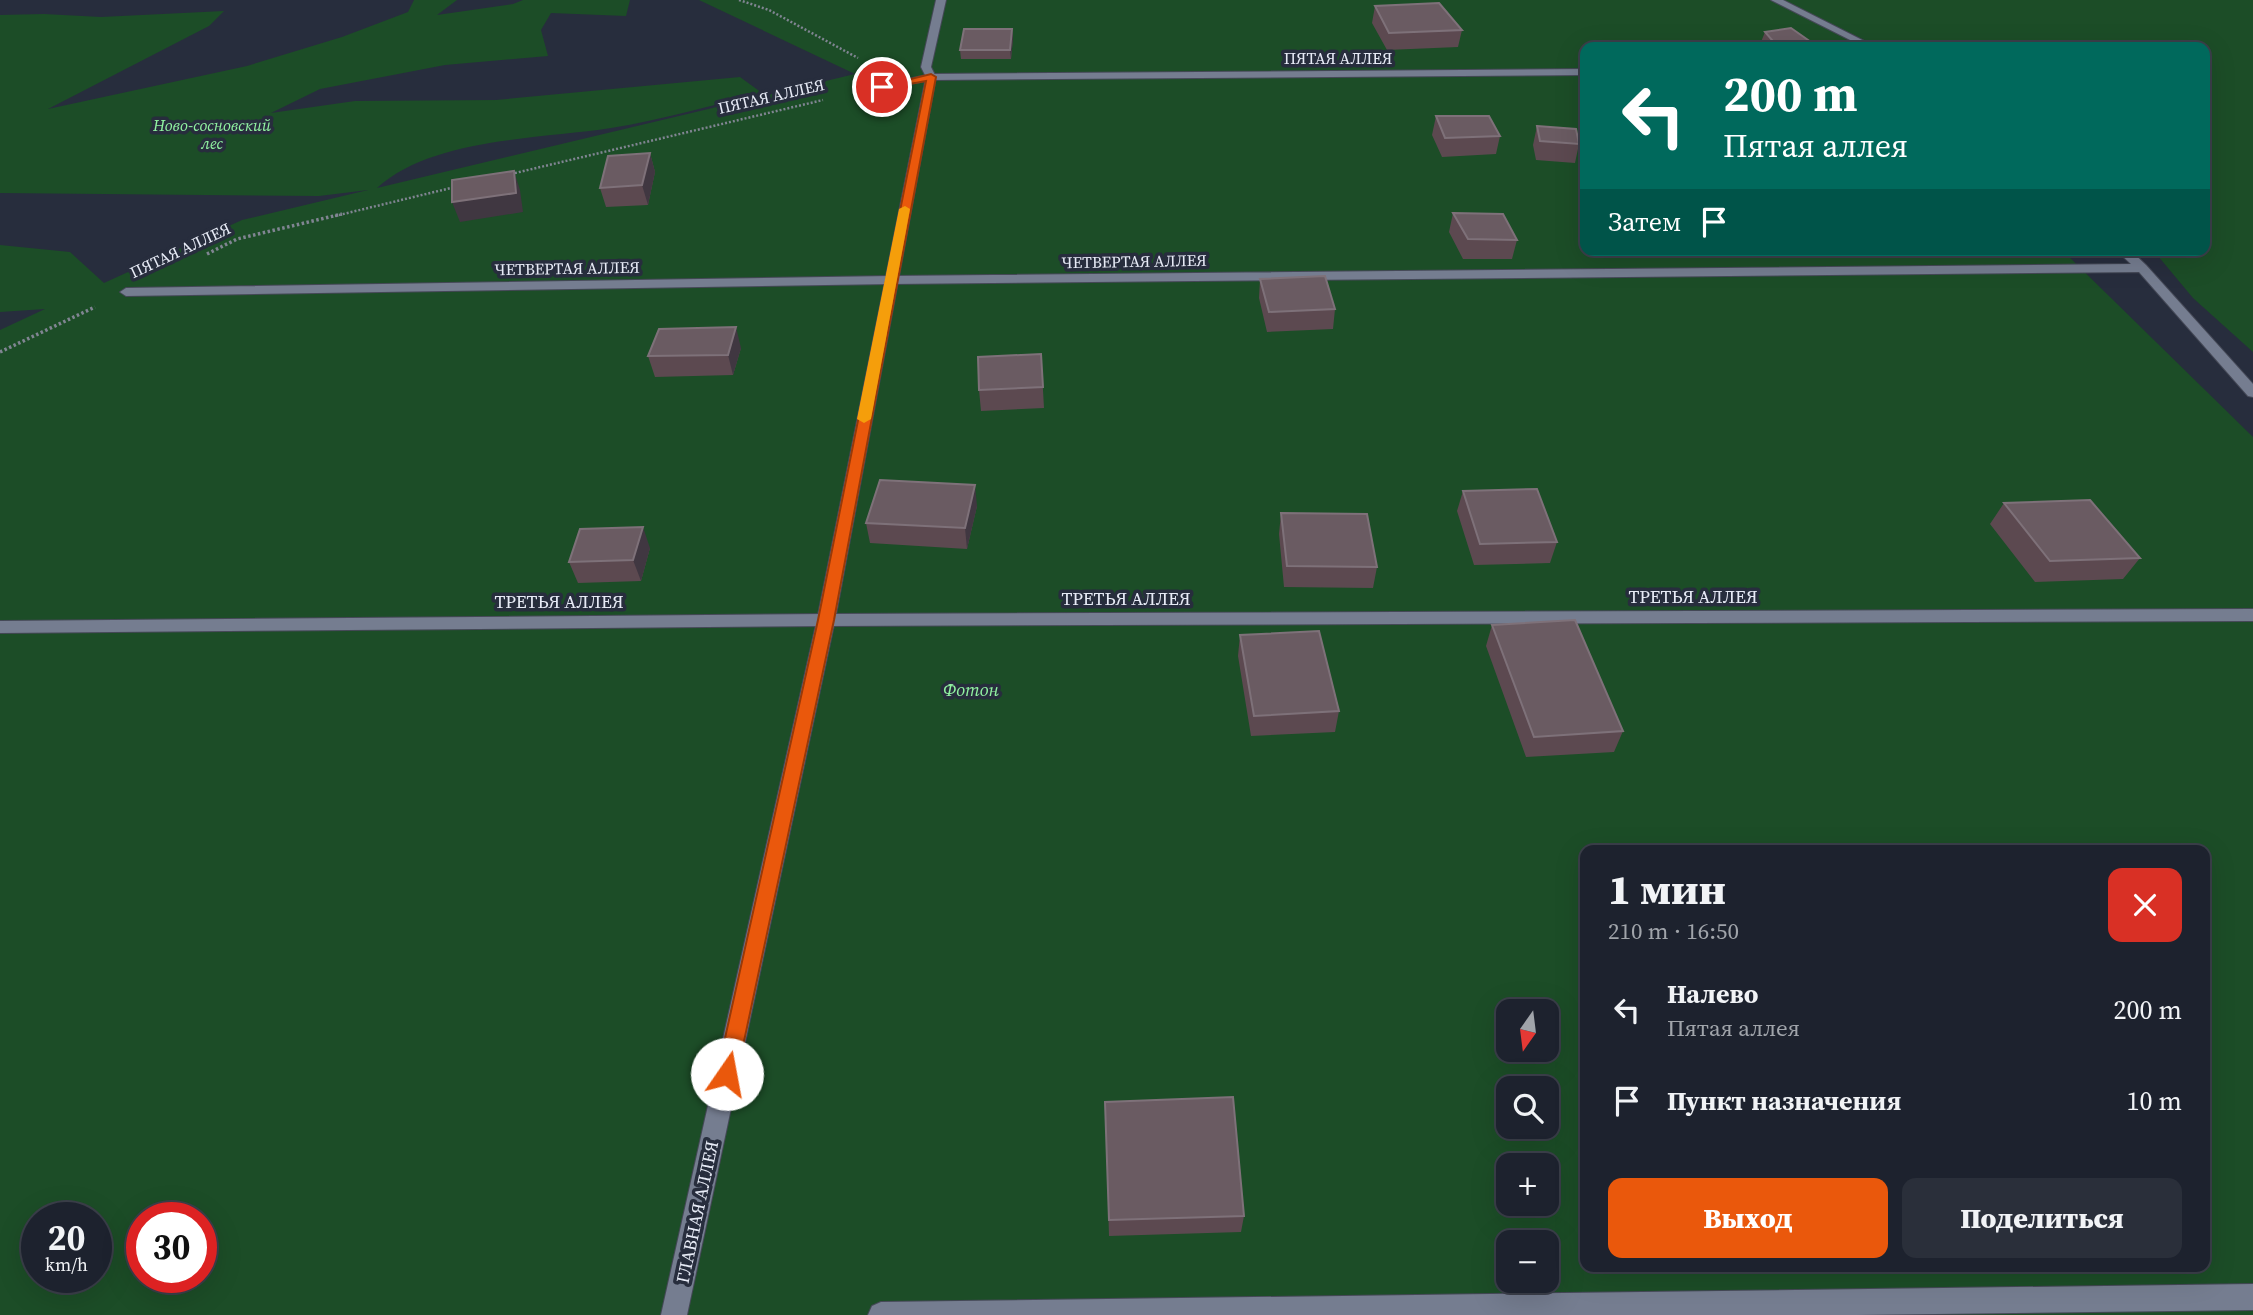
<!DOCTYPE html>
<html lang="ru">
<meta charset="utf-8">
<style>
:root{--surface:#1d222e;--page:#2a2f3a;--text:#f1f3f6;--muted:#a0a4aa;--line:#3b3f4a;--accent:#ea580c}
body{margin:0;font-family:"Source Serif 4",serif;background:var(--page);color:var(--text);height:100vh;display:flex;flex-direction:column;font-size:26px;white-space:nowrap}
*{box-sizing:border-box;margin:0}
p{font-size:23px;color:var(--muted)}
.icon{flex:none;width:38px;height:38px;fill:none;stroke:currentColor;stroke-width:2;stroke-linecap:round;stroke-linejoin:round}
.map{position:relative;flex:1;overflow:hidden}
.sheet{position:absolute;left:1580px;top:845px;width:630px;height:427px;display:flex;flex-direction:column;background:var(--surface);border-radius:14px;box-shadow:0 7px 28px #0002,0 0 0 2px var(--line)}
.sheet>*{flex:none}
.banner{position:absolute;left:1580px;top:42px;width:630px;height:214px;border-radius:14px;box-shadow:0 7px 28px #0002,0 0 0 2px var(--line);background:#00695c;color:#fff;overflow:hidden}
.needle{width:46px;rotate:194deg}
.fabs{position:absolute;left:1496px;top:999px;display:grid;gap:14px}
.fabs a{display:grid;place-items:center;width:63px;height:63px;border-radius:14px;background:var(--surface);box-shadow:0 7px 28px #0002,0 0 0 2px var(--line);font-size:35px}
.speed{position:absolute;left:21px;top:1202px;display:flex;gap:14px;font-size:35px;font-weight:700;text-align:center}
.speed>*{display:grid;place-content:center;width:91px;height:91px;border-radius:50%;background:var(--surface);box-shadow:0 7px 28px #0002,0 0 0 2px var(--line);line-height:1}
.speed small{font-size:18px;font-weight:400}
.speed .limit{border:10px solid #d22;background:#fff;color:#111}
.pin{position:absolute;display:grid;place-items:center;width:60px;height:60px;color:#fff;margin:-30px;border:4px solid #fff;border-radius:50%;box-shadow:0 2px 7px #0007}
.me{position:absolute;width:77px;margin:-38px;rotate:12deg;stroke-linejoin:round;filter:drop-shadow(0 0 5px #0008)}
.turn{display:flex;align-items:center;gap:24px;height:147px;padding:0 28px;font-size:32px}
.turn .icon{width:91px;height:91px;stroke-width:2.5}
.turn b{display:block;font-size:49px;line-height:60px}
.then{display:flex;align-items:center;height:66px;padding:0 28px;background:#0003;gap:14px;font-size:26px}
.round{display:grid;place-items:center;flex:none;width:74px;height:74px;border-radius:14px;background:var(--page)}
.head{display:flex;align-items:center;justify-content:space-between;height:119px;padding:0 28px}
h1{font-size:42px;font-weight:800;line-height:52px}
.primary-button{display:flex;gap:14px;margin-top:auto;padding:14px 28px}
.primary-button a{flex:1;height:80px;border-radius:14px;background:var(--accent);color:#fff;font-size:28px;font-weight:800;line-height:80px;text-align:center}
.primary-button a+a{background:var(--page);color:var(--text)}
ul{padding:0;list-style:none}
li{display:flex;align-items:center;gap:21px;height:91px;padding:0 28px}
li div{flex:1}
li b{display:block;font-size:26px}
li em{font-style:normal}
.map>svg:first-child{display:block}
.green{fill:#1c4d27;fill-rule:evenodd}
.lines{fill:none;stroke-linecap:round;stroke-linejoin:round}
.lane-casing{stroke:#444856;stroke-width:2}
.street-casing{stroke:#444856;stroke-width:2}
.path-far1{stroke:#808592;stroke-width:2.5;stroke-dasharray:2 2;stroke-linecap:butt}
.path{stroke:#808592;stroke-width:3.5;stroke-dasharray:2.5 2.5;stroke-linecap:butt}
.lane{fill:#757d90;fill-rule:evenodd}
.street{fill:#757d90;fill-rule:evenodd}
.wall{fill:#5c4950}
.shaded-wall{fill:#403741}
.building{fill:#6a5b62;stroke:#7e7179;stroke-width:2}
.route{fill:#ea580c;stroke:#983908;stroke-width:2}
.slow{fill:#f59e0b}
.labels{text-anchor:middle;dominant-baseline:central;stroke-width:7;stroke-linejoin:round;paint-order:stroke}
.far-street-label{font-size:16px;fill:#e7ebf6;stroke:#272d3d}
.far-park-label{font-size:16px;font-style:italic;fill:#91f3a1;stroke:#272d3d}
.street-label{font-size:18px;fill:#e7ebf6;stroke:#272d3d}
.park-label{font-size:18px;font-style:italic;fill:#91f3a1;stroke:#272d3d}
</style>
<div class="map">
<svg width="2253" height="1315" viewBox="0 0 2253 1315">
<rect width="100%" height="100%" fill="#272d3d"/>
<path class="green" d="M 414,0 L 457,0 L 437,15 L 513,4 L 523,0 L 630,0 L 626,16 L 551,13 L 541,30 L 548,56 L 445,65 L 320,89 L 271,113 L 355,101 L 496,100 L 740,77 L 762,93 C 712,105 662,120 611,128 C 539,139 431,138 377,188 L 855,74 L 699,0 L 2253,0 L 2253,352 L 2193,298 L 2153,250 L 2205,250 L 2205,47 L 1879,47 L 1833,25 L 1854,47 L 1586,47 L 1586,250 L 2062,250 L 2253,437 L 2253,1315 L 0,1315 L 0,330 L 45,309 L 0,312 L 0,245 L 70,252 L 104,283 L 242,220 L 368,190 L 319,196 L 0,193 L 0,15 L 44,14 L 101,17 L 224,11 L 209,26 L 48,109 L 247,66 L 342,37 L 408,12 ZM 1586,850 L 2205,850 L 2205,1267 L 1586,1267 ZM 1508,1012 L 1547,1012 L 1547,1050 L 1508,1050 ZM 1508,1088 L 1547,1088 L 1547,1127 L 1508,1127 ZM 1508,1166 L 1547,1166 L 1547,1204 L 1508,1204 ZM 37,1218 L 96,1218 L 96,1278 L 37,1278 ZM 142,1218 L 201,1218 L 201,1278 L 142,1278 ZM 1508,1242 L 1547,1242 L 1547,1281 L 1508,1281 Z"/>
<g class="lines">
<defs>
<path id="lane" d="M 1771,0 L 1783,0 L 1876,47 L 1864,47 Z
M 1586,69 L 1586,75 L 931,80 L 858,94 L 853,91 L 931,74 Z
M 2116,250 L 2130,250 L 2146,265 L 2253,384 L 2253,397 L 2248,396 L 2139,272 L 890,284 L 126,296 L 120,292 L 126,288 L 890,276 L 2131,264 Z
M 2253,609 L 2253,621 L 826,626 L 0,633 L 0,621 L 826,614 Z
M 2253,1284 L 2253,1310 L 1857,1315 L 868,1315 L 872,1306 L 881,1302 Z"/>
<path id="street" d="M 936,0 L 946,0 L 931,67 L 936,77 L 835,620 L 687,1315 L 661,1315 L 817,620 L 926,77 L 921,67 Z"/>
</defs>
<use href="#lane" class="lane-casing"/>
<use href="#street" class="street-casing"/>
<path class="path-far1" d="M 739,0 L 769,10 L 858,58
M 511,174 L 823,100
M 335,216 L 455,187"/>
<path class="path" d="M 207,254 L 237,239 L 342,214
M 0,352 L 95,307"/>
<use href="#lane" class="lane"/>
<use href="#street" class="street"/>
</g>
<path class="wall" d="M 1375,6 L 1462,30 L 1458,47 L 1387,50 L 1372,23 Z
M 1012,29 L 1013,38 L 1011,59 L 961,59 L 960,50 Z
M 1765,32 L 1818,47 L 1759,47 Z
M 1436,116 L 1500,136 L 1496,154 L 1442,157 L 1432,135 Z
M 1537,126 L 1579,144 L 1575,163 L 1536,160 L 1533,145 Z
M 650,153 L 655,172 L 648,205 L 606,207 L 600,188 Z
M 1453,213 L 1517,240 L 1512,259 L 1463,259 L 1449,232 Z
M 1260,279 L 1335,309 L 1333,329 L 1267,332 L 1259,298 Z
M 741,348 L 733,375 L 655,377 L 648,356 Z
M 1041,354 L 1044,408 L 981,411 L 979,390 Z
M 1463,491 L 1557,542 L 1550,563 L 1474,565 L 1457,511 Z
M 2004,503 L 2140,558 L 2123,579 L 2035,582 L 1990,524 Z
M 977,506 L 967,549 L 870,543 L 866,523 Z
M 1281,513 L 1377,567 L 1373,588 L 1284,587 L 1279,534 Z
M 650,548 L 641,581 L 578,583 L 569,562 Z
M 1492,625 L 1623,731 L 1614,752 L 1526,757 L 1486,646 Z
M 1240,635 L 1339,711 L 1335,732 L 1251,736 L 1238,656 Z
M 1105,1102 L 1244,1216 L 1241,1232 L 1109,1236 Z"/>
<path class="shaded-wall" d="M 1012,29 L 1013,38 L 1011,59 L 1010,50 Z
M 650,153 L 655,172 L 648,205 L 642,185 Z
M 514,171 L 520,190 L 523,212 L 460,222 L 452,202 Z
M 736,327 L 741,348 L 733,375 L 728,355 Z
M 975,485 L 977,506 L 967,549 L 965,528 Z
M 643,527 L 650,548 L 641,581 L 633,560 Z"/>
<path class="building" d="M 1439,3 L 1462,30 L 1389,33 L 1375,6 Z
M 1791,28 L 1818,47 L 1778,47 L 1765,32 Z
M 964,29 L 1012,29 L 1010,50 L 960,50 Z
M 1436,116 L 1489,116 L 1500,136 L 1445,138 Z
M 1537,126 L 1576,129 L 1579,144 L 1540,141 Z
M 650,153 L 642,185 L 600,188 L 608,156 Z
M 514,171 L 516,193 L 452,202 L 452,180 Z
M 1453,213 L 1503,214 L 1517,240 L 1468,239 Z
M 1325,276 L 1335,309 L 1269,312 L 1260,279 Z
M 736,327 L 728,355 L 648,356 L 659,329 Z
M 1041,354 L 1043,387 L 979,390 L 978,357 Z
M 880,480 L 975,485 L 965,528 L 866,523 Z
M 1537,489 L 1557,542 L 1480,544 L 1463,491 Z
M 2090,500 L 2140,558 L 2050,561 L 2004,503 Z
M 1281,513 L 1367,514 L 1377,567 L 1287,566 Z
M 643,527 L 633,560 L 569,562 L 580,529 Z
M 1575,620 L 1623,731 L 1534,737 L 1492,625 Z
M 1319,631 L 1339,711 L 1254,716 L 1240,635 Z
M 1233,1097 L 1244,1216 L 1109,1220 L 1105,1102 Z"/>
<path class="route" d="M 931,74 L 936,77 L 834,620 L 737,1074 L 734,1081 L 727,1084 L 720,1081 L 717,1074 L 818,620 L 926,81 L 882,89 L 878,87 Z"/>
<path class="slow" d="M 905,206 L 910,209 L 871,419 L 864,423 L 857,419 L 899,209 Z"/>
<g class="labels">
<g class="far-street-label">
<text x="1338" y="58">ПЯТАЯ АЛЛЕЯ</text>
<text transform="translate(771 96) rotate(-13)">ПЯТАЯ АЛЛЕЯ</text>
<text transform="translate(180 250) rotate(-25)">ПЯТАЯ АЛЛЕЯ</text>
<text transform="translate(1134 261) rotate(-1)">ЧЕТВЕРТАЯ АЛЛЕЯ</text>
<text transform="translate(567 268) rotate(-1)">ЧЕТВЕРТАЯ АЛЛЕЯ</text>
</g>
<g class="far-park-label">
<text x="212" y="125">Ново-сосновский<tspan x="212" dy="18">лес</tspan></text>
</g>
<g class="street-label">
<text x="1693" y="596">ТРЕТЬЯ АЛЛЕЯ</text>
<text x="1126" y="598">ТРЕТЬЯ АЛЛЕЯ</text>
<text x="559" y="601">ТРЕТЬЯ АЛЛЕЯ</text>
<text transform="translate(697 1212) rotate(-78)">ГЛАВНАЯ АЛЛЕЯ</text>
</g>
<g class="park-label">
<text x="971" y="689">Фотон</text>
</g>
</g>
</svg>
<div class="fabs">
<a><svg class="needle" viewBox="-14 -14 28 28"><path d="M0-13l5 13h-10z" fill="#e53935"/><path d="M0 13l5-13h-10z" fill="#a0a4aa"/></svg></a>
<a><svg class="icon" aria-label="search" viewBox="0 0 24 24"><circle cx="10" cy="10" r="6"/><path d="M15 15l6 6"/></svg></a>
<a>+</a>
<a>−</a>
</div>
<div class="speed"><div>20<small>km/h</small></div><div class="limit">30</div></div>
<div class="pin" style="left:882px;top:87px;background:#d93025"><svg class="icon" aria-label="arrive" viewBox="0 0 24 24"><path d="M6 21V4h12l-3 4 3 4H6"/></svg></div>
<svg class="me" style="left:727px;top:1074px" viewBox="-20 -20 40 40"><circle r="19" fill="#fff"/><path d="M0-13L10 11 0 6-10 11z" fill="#ea580c"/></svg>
<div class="banner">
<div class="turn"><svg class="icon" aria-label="left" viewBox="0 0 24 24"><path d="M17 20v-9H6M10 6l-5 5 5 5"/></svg><div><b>200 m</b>Пятая аллея</div></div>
<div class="then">Затем<svg class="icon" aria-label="arrive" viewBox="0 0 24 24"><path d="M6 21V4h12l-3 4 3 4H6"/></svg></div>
</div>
<section class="sheet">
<div class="head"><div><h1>1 мин</h1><p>210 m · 16:50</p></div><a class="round" style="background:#d93025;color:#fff"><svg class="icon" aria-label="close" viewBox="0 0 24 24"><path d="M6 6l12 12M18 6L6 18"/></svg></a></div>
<ul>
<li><svg class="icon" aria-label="left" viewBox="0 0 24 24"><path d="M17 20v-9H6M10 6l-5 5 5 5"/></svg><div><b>Налево</b><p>Пятая аллея</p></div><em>200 m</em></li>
<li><svg class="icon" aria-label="arrive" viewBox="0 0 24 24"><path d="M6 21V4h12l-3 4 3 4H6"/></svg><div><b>Пункт назначения</b></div><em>10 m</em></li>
</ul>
<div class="primary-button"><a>Выход</a><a>Поделиться</a></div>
</section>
</div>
